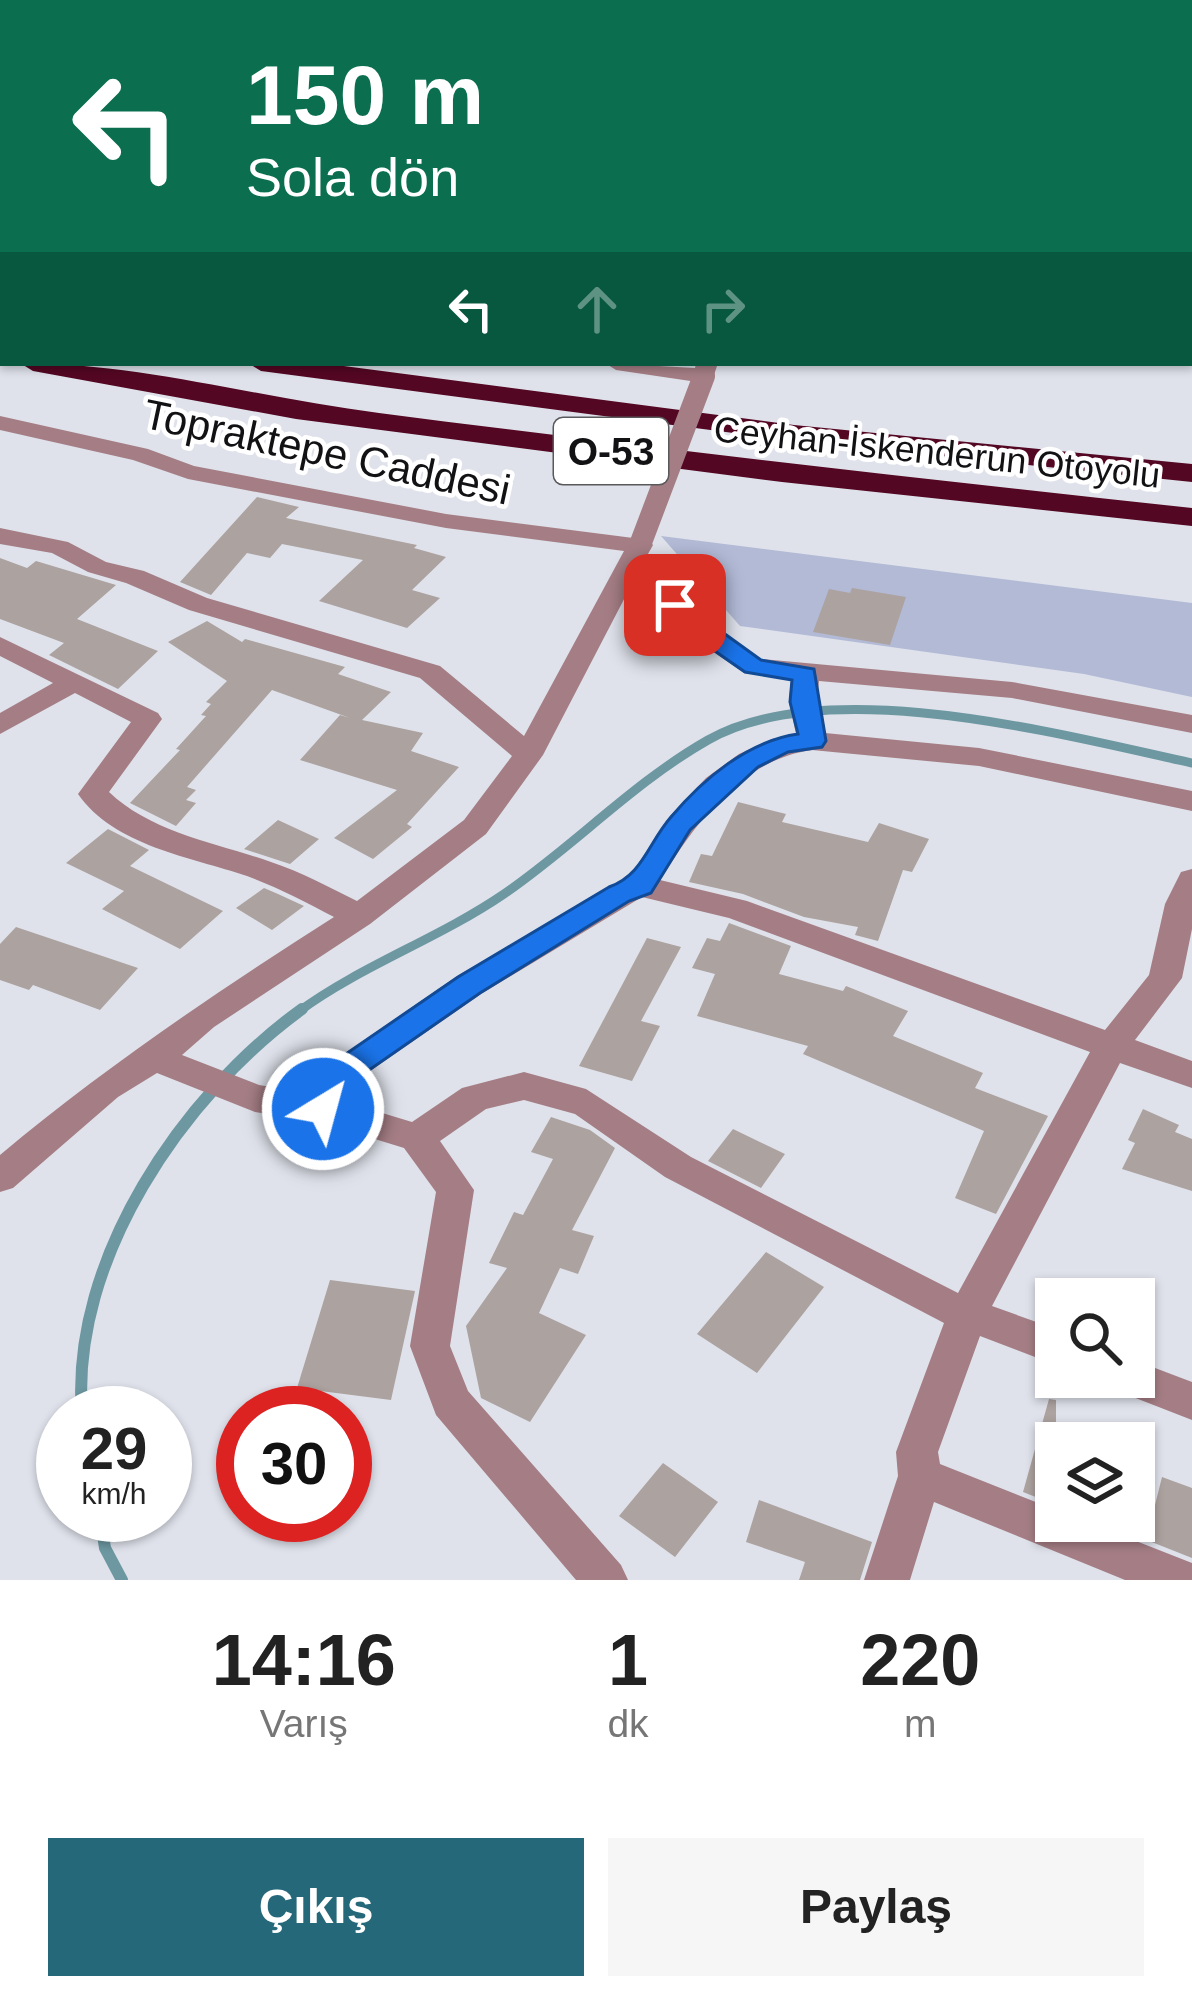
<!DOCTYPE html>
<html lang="tr">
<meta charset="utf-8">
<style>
:root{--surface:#fff;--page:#f6f6f6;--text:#222;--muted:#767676;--accent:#25687a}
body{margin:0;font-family:Helvetica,sans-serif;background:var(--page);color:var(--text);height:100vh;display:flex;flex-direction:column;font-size:45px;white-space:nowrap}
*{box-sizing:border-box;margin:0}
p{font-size:39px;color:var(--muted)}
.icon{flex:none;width:66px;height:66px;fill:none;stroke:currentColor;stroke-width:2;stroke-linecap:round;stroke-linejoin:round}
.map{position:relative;height:1580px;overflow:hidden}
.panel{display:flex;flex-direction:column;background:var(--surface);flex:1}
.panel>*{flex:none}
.top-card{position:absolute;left:0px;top:0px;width:1194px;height:366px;box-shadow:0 3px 9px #0004;background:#0b6e4f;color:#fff;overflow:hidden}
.fabs{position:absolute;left:1035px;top:1278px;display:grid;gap:24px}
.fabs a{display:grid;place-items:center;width:120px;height:120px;border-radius:0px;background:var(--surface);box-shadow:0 3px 9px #0004;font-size:60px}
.speed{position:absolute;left:36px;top:1386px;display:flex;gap:24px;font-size:60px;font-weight:700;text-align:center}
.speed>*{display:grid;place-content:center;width:156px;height:156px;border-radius:50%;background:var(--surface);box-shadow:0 3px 9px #0004;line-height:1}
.speed small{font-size:30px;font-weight:400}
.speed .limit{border:18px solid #d22;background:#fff;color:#111}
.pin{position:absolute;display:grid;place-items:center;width:102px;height:102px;color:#fff;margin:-51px;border-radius:24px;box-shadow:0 6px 18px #0006}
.me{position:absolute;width:132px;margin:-66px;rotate:37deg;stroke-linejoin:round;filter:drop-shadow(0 0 9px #0008)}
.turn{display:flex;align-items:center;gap:42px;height:252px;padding:0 48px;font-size:54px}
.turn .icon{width:156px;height:156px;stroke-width:2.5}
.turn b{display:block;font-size:84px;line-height:102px}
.lanes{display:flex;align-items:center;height:114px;padding:0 48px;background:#0003;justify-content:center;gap:60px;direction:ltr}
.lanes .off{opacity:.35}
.eta{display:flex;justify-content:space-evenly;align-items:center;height:204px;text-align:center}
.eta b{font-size:72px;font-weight:700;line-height:84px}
.cta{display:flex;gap:24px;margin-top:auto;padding:24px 48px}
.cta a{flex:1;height:138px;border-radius:0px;background:var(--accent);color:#fff;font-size:48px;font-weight:700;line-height:138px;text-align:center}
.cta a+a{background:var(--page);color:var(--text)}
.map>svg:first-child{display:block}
.green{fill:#b2bad6}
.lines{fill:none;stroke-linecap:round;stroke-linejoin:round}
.stream-far1{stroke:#6d98a2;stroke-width:9}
.stream{stroke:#6d98a2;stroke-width:12}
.building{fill:#aca29f}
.minor{fill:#a57e85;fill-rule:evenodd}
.highway{fill:#540722;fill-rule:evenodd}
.minor-bridge{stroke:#a57e85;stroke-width:22}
.route{fill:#1a73e8;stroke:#114b97;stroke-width:3}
.labels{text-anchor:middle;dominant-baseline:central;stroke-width:9;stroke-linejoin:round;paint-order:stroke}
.far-street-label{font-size:36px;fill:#121215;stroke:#fff}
.shield{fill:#fff;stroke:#59595b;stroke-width:3}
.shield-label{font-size:39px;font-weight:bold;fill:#121215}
.street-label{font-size:42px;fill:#121215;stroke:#fff}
</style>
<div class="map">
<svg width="1192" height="1580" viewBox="0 0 1192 1580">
<rect width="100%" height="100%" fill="#dfe2eb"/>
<path class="green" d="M 661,536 L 1192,603 L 1192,697 L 1084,674 L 740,626 Z"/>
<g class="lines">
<path class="stream-far1" d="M 298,1012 C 362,965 438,939 504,894 C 574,846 634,782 708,740 C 828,672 1063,735 1192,763"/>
<path class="stream" d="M 82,1413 C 70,1260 183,1095 302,1009
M 100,1515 L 105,1548 L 122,1580"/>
</g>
<path class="building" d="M 257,497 L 299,507 L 286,518 L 417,545 L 414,548 L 446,557 L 412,590 L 440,598 L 407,628 L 319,601 L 363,560 L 282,544 L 270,558 L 247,553 L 211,595 L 180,582 Z
M 0,558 L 27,568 L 36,561 L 116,585 L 77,619 L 158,651 L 118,689 L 49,655 L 64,643 L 0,619 Z
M 852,588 L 906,597 L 890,645 L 813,632 L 829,589 L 850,593 Z
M 207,621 L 242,642 L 245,639 L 345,667 L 338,674 L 391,692 L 362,720 L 423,733 L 411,751 L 459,767 L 407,824 L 412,827 L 373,859 L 334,838 L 397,790 L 300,760 L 340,715 L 350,718 L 272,690 L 187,787 L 196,790 L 186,800 L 196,803 L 176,826 L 130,803 L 180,750 L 176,749 L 206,716 L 201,715 L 211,704 L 206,702 L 227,681 L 168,642 Z
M 738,802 L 786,814 L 782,822 L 868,842 L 879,823 L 929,839 L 912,872 L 903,870 L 878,941 L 855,935 L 858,927 L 804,917 L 743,894 L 689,882 L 701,854 L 712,856 Z
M 278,820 L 319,839 L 290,864 L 244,849 Z
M 108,829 L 149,850 L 130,866 L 223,911 L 180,949 L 102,909 L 124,891 L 66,863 Z
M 264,888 L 278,894 L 304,906 L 272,930 L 236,908 Z
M 729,923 L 791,946 L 779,974 L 843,991 L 846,986 L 908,1011 L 893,1036 L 983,1073 L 975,1088 L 1048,1116 L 996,1214 L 955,1198 L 984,1131 L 803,1054 L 808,1046 L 697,1016 L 715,974 L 692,968 L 707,938 L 720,941 Z
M 16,927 L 138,968 L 100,1010 L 33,985 L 29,990 L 0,980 L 0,944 Z
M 647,938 L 681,947 L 641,1021 L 660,1026 L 632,1081 L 579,1066 Z
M 1143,1109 L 1179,1125 L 1175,1132 L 1192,1139 L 1192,1191 L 1122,1169 L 1135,1143 L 1128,1140 Z
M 551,1117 L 590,1130 L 615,1148 L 572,1230 L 594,1236 L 578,1274 L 560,1268 L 539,1313 L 586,1335 L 530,1422 L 481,1398 L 466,1326 L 507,1268 L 489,1263 L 514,1212 L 523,1215 L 553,1159 L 531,1152 Z
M 733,1129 L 785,1154 L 761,1188 L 708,1161 Z
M 766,1252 L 824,1287 L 757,1373 L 697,1334 Z
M 330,1280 L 415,1291 L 391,1400 L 297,1388 Z
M 1049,1399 L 1056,1400 L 1056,1505 L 1023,1492 Z
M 663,1463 L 718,1502 L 675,1557 L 619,1516 Z
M 1162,1477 L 1192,1488 L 1192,1558 L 1134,1535 L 1134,1502 L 1154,1509 Z
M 759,1500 L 872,1542 L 860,1580 L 799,1580 L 805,1562 L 746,1542 Z"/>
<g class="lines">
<path class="minor" d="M 131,0 L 153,0 L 156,3 L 133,3 Z
M 608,0 L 675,0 L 678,3 L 610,3 Z
M 767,0 L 781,0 L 783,3 L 767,3 Z
M 974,0 L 1002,0 L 1005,3 L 976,3 Z
M 1192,9 L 1192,19 L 1191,20 L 1191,10 Z
M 1191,90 L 1192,90 L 1192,101 L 1191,101 Z
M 1192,221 L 1192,234 L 1191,234 L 1191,221 Z
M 0,265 L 3,265 L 3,277 L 0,277 Z
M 1191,283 L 1192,283 L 1192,296 L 1191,296 Z
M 605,363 L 695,368 L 696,363 L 718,363 L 712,381 L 704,383 L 616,370 Z
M 0,416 L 148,449 L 194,466 L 446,514 L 649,540 L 653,545 L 644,561 L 708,622 L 761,659 L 1012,682 L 1192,715 L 1192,733 L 1012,698 L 819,681 L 817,702 L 825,733 L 979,748 L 1192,791 L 1192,811 L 979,766 L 812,750 C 740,760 696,823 660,880 L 747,901 L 1105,1030 L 1149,975 L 1165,904 L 1181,872 L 1192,869 L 1192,929 L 1182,978 L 1135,1040 L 1192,1061 L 1192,1088 L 1120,1063 L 992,1306 L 1056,1329 L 1056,1365 L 980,1336 L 938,1452 L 940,1464 L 1056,1510 L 1056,1521 L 1085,1521 L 1192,1563 L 1192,1580 L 1125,1580 L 934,1502 L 910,1580 L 864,1580 L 898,1476 L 896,1452 L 944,1323 L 665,1177 L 575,1114 L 524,1100 L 486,1109 L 440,1141 L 474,1190 L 450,1346 L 468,1391 L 621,1565 L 628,1580 L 576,1580 L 436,1415 L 410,1346 L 436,1192 L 404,1148 L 323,1123 L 255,1112 L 157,1073 L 118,1097 L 13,1188 L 0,1192 L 0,1155 C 105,1067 218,991 334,917 C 306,902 277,887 247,876 C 191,857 114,846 78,794 L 131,722 L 75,693 L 0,734 L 0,713 L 53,683 L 0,656 L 0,637 L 158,713 L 162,719 L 109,792 C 152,833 217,843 271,862 C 301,872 329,887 357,901 L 464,820 L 512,756 L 420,678 L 189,610 L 126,583 L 88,572 L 52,553 L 0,544 L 0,528 L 68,542 L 106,562 L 144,571 L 207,598 L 440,666 L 524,736 L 624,551 L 446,528 L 188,479 L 133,460 L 0,430 ZM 634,580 L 688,634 L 744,673 L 791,679 L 789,702 L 796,734 L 772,739 L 739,754 L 706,778 L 669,817 L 629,878 L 457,976 L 336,1060 L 314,1094 L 259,1085 L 182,1055 L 214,1027 L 370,924 L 486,834 L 543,755 ZM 642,897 L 729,918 L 1090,1052 L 958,1293 L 691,1157 L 586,1089 L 524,1072 L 462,1088 L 412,1122 L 346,1102 L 360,1078 L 481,994 Z
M 1134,1360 L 1192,1382 L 1192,1420 L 1115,1390 L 1109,1377 L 1134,1377 Z"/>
<path class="highway" d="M 0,309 L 3,310 L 3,326 L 0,325 Z
M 0,349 L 3,363 L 10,363 L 0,365 Z
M 20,363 C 140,363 260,398 379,413 C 650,448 921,479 1192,508 L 1192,526 L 782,482 L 296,419 L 33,371 Z
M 248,363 L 321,363 L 794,425 L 1192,464 L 1192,482 L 794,441 L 261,371 Z"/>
<path class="minor-bridge" d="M 640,545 L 704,376"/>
</g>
<path class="route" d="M 675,598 L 761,660 L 814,669 L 826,741 L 822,747 L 788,752 L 758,767 L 690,830 L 651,893 L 629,901 L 480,993 L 359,1077 L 335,1118 L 323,1122 L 311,1118 L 307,1109 L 337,1060 L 458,977 L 609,887 C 643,875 648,843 671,817 C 703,779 748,741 798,734 L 790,702 L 792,680 L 745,672 L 689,633 L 663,605 Z"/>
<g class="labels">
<g class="far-street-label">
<text transform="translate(937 452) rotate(6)">Ceyhan-İskenderun Otoyolu</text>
</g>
<rect class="shield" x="554" y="418" width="114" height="66" rx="9"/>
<g class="shield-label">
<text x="611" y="451">O-53</text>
</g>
<g class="street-label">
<text transform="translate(327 452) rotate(12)">Topraktepe Caddesi</text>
</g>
</g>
</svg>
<div class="fabs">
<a><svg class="icon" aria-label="search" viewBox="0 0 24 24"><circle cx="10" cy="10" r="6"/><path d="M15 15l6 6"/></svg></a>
<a><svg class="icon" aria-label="layers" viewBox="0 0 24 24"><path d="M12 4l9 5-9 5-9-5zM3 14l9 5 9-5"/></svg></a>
</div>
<div class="speed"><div>29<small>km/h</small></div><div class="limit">30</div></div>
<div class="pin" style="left:675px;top:605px;background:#d93025"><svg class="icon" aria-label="arrive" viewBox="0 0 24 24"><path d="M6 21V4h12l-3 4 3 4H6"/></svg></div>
<svg class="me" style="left:323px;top:1109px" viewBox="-20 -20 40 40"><circle r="17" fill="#1a73e8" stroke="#fff" stroke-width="3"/><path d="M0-11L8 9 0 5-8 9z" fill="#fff"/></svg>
<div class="top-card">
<div class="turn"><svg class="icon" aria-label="left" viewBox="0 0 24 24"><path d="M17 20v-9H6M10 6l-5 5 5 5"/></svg><div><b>150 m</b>Sola dön</div></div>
<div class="lanes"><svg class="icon" aria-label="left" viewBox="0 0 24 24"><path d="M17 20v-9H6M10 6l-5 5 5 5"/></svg><svg class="icon off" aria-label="ahead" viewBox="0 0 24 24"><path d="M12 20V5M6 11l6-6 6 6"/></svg><svg class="icon off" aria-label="right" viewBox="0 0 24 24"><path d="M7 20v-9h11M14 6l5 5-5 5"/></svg></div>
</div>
</div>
<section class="panel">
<div class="eta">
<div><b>14:16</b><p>Varış</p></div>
<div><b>1</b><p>dk</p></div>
<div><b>220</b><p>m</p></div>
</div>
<div class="cta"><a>Çıkış</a><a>Paylaş</a></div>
</section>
